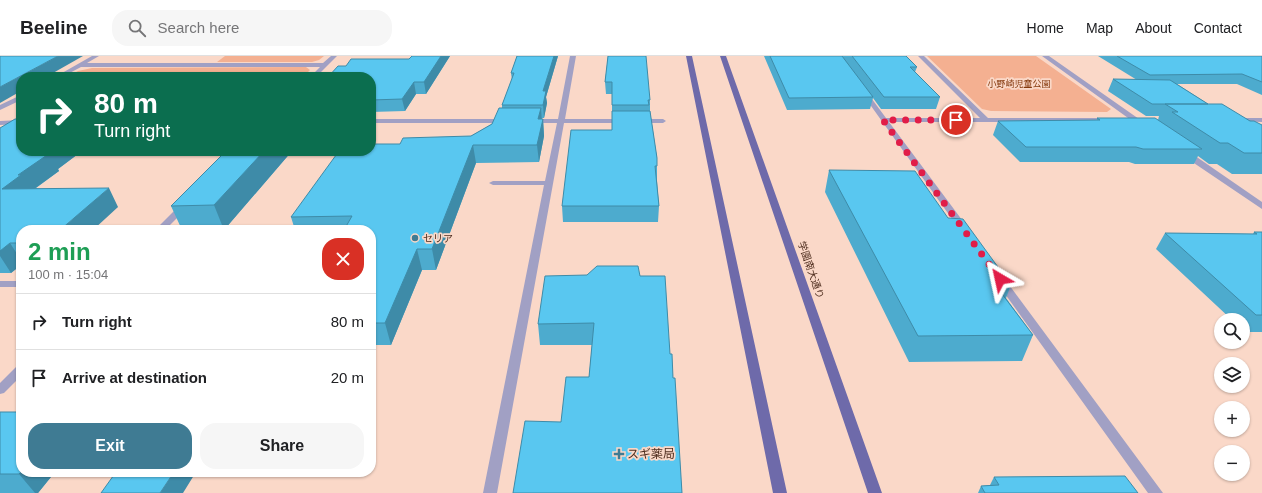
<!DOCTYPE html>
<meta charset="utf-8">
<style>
:root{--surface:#fff;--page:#f6f6f6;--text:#202124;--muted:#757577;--line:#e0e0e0;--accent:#3f7b93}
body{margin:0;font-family:Helvetica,"Noto Sans JP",sans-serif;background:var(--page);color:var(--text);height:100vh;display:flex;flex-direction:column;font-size:15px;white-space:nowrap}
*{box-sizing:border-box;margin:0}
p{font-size:13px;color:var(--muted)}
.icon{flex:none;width:22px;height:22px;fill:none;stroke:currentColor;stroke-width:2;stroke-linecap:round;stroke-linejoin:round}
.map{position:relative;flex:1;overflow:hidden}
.drawer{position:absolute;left:16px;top:169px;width:360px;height:252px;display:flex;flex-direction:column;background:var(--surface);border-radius:16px;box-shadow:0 1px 3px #0004}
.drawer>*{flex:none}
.top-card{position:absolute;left:16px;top:16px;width:360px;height:84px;border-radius:16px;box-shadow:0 1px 3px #0004;background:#0b6e4f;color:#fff;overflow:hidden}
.buttons{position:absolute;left:1214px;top:257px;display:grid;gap:8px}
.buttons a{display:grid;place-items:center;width:36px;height:36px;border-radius:50%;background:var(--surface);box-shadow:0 1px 3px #0004;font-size:20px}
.pin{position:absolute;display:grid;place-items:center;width:34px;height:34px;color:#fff;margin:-17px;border:2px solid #fff;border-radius:50%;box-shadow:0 1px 4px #0007}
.me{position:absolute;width:44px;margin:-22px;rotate:324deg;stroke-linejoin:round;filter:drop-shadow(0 0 3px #0008)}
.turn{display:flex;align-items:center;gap:14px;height:84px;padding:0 12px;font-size:18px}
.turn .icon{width:52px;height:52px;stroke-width:2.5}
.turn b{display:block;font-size:28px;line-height:34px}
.round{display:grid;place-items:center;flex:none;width:42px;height:42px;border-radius:16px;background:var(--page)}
.headline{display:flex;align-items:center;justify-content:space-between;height:68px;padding:0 12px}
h1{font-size:24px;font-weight:800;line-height:30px;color:#1e9e55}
.cta{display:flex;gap:8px;margin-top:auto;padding:8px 12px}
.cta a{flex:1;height:46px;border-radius:16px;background:var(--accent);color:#fff;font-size:16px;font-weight:800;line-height:46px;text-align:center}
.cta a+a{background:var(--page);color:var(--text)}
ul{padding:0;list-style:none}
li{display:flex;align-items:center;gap:12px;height:56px;padding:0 12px;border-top:1px solid var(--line)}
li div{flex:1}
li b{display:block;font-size:15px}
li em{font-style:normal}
header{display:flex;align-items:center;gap:24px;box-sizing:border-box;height:56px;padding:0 20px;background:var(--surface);border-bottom:1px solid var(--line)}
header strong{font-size:19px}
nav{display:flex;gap:22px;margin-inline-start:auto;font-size:14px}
.search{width:280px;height:36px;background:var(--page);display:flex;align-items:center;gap:10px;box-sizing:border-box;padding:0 14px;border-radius:16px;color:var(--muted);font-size:15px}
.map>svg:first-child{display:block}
.green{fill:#f4b091}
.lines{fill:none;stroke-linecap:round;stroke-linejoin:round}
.minor{fill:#a1a0c4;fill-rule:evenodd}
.major{fill:#6e6aaa;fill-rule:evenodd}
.wall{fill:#4dabce}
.shaded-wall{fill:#3e8ba8}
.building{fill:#59c7f0;stroke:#3e8ba8}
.route{stroke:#e11d48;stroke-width:7;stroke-dasharray:0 12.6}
.poi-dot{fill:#3f7b93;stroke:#fad8c8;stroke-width:1.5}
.labels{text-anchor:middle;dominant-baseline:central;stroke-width:3.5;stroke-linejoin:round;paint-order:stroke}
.far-park-label{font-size:9px;fill:#84380c;stroke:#fad8c8}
.poi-label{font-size:10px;fill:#4f2e1f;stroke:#fad8c8;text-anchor:start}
.street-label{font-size:10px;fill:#4f2e1f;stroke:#fad8c8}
.near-poi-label{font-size:12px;fill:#4f2e1f;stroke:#fad8c8;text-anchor:start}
</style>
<header>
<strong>Beeline</strong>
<div class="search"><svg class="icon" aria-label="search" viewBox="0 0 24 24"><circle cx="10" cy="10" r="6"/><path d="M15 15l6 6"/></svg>Search here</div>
<nav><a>Home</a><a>Map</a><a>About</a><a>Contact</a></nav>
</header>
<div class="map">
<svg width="1262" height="437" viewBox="0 0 1262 437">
<rect width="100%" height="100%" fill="#fad8c8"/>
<path class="green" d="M 225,0 L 324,0 L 319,4 L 312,6 L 217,6 Z
M 927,0 L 1036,0 L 1111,53 L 1107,56 L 991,55 L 982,53 Z
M 306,11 L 310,14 L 303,21 L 67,21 L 78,15 L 92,12 Z"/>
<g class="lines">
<path class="minor" d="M 92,0 L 99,0 L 87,7 L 323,7 L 331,0 L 337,0 L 316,21 L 310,21 L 320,11 L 81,11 L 62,21 L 55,21 Z
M 570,0 L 576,0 L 565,63 L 663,63 L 666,65 L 663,67 L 564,67 L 497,437 L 483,437 L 544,129 L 493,129 L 489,127 L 493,125 L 545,125 L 557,67 L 531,67 L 528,65 L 531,63 L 558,63 Z
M 918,0 L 924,0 L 988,62 L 1110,62 L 1113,64 L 1110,66 L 889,66 L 968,172 L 966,174 L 960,174 L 861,36 L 866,35 L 886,62 L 980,62 Z
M 1042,0 L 1049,0 L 1149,70 L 1145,72 L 1142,72 Z
M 21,39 L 21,44 L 0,54 L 0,49 Z
M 1234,62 L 1262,62 L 1262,66 L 1232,65 L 1232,63 Z
M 371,63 L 507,63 L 510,65 L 507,67 L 371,67 Z
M 21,64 L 21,68 L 0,69 L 0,65 Z
M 1182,95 L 1188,95 L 1262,146 L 1262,153 L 1182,99 Z
M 184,147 L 188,150 L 187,152 L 165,174 L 155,174 L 181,148 Z
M 1000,221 L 1004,222 L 1163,437 L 1148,437 L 995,224 Z
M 0,225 L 21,225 L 21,231 L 0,231 Z
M 21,309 L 21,320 L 4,337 L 0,338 L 0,327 L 17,310 Z"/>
<path class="major" d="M 686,0 L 692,0 L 787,437 L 773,437 Z
M 720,0 L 726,0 L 882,437 L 868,437 Z"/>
</g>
<path class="wall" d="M 412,0 L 450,0 L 426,38 L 416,38 L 405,55 L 371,56 L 371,21 L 346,10 L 409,3 Z
M 517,0 L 558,0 L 546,41 L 547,47 L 544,62 L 542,62 L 542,63 L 543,63 L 544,80 L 539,106 L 476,107 L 436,214 L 422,214 L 391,289 L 371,289 L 371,174 L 295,174 L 291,161 L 400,88 L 471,80 L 492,68 L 502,52 L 502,49 L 512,24 L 511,17 Z
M 608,0 L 650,44 L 650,55 L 657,102 L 657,125 L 659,150 L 658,166 L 563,166 L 562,150 L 610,74 L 612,74 L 612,38 L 606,38 L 605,26 Z
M 764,0 L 906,0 L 917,11 L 915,16 L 940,41 L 936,53 L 881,53 L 873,42 L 870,53 L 787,54 Z
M 1098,0 L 1262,0 L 1262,39 L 1237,28 L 1177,28 L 1208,48 L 1207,48 L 1262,69 L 1262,118 L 1232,118 L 1217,108 L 1209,108 L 1198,100 L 1194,108 L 1135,108 L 1129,106 L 1020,106 L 993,79 L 998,65 L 1097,64 L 1097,62 L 1158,64 L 1159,60 L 1146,60 L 1108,35 L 1113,23 L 1137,24 Z
M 0,72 L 21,95 L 76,95 L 78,98 L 58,113 L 59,115 L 36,132 L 118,151 L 21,174 L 21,209 L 11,217 L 0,217 Z
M 226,95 L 292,95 L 224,174 L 182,174 L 171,150 Z
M 829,114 L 948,162 L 1011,229 L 1006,242 L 1033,279 L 1022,305 L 909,306 L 825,136 Z
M 1254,176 L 1262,176 L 1262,276 L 1245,276 L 1243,274 L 1243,264 L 1232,264 L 1156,193 L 1165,177 L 1253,178 Z
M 640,220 L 670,298 L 673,322 L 682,437 L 561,366 L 589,321 L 592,289 L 540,289 L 538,268 Z
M 0,356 L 21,416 L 55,416 L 38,437 L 0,437 Z
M 994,421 L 1138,437 L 978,437 L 981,430 L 990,429 Z"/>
<path class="shaded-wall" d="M 58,0 L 83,0 L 46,21 L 21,21 L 21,35 L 0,47 L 0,31 Z
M 441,0 L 450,0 L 426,38 L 424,26 Z
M 554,0 L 558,0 L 546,41 L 547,47 L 544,62 L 543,49 L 543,35 Z
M 414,26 L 416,38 L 405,55 L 402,43 Z
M 541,52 L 542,67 L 543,63 L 544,80 L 539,106 L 537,89 L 538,63 Z
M 473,89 L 476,107 L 436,214 L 432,193 Z
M 48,95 L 76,95 L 78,98 L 58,113 L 59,115 L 30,136 L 2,133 Z
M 264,95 L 292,95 L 224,174 L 214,149 Z
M 109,132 L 118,151 L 93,174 L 60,174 Z
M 10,187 L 21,204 L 21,209 L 11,217 L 0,200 L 0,195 Z
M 417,193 L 422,214 L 391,289 L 385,267 Z
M 21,416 L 55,416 L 38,437 L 35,437 L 19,418 Z
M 174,416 L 196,416 L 183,437 L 160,437 Z"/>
<path class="building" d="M 0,0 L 58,0 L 0,31 Z
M 412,0 L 441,0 L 424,26 L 414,26 L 402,43 L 371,44 L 371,21 L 328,21 L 338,10 L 346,10 L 351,3 L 409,3 Z
M 517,0 L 554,0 L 543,35 L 546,35 L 543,49 L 502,49 L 514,17 L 511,17 Z
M 608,0 L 646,0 L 650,44 L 648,44 L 649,49 L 612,49 L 612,26 L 605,26 Z
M 770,0 L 842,0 L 873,41 L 789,42 Z
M 852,0 L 906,0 L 917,11 L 910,11 L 940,41 L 884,41 Z
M 1117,0 L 1262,0 L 1262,26 L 1242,18 L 1150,19 Z
M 1113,23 L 1170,24 L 1208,48 L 1152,48 Z
M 1165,48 L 1222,48 L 1250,65 L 1254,65 L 1262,69 L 1262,97 L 1244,97 L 1228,87 L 1220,87 L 1172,56 L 1178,56 Z
M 499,52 L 541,52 L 538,63 L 543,63 L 537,89 L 473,89 L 432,193 L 417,193 L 385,267 L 371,267 L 371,174 L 344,174 L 352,160 L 291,161 L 339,95 L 371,95 L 371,88 L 400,88 L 403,82 L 471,80 L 492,68 Z
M 612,55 L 650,55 L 657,102 L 657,110 L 655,110 L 659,150 L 562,150 L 571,74 L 612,74 Z
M 1097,62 L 1155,62 L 1202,93 L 1143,93 L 1136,91 L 1026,91 L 998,65 L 1100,64 Z
M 15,63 L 21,63 L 21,95 L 48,95 L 45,97 L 50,97 L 18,119 L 21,119 L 2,133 L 109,132 L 60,174 L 21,174 L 21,187 L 10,187 L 0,195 L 0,72 Z
M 226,95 L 264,95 L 214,149 L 171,150 Z
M 829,114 L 915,115 L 948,162 L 963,163 L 1011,229 L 996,230 L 1033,279 L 918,280 Z
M 1254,176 L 1262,176 L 1262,259 L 1256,259 L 1165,177 L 1257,178 Z
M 597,210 L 638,210 L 640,220 L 665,220 L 670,298 L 672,298 L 673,322 L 675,322 L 682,437 L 513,437 L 525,365 L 561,366 L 566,321 L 589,321 L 594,267 L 538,268 L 545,220 L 587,219 Z
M 0,356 L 21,356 L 21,416 L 19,418 L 0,418 Z
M 116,416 L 174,416 L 160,437 L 101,437 Z
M 1125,420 L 1138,437 L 985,437 L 981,430 L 999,429 L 994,421 Z"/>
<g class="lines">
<path class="route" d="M 956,64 L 883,64 L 1000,223"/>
</g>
<g class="poi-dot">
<circle cx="415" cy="182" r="4"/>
<path d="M617 392h4v4h4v4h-4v4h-4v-4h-4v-4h4z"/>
</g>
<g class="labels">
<g class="far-park-label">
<text x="1019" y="28">小野崎児童公園</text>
</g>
<g class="poi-label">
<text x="423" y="182">セリア</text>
</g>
<g class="street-label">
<text transform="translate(811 214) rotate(71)">学園南大通り</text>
</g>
<g class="near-poi-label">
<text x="627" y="398">スギ薬局</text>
</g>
</g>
</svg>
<div class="buttons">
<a><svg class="icon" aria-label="search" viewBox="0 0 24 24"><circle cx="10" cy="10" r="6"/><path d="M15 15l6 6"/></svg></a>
<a><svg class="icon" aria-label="layers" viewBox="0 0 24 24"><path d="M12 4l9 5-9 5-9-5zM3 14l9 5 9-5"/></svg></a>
<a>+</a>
<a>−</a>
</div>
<div class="pin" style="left:956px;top:64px;background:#d93025"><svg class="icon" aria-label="arrive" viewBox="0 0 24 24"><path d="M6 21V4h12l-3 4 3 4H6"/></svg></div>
<svg class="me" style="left:1000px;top:223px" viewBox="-20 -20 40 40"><path d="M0-17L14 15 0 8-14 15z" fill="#e11d48" stroke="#fff" stroke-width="4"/></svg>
<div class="top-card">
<div class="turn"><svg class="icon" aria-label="right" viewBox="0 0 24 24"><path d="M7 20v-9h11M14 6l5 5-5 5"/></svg><div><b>80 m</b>Turn right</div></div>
</div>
<section class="drawer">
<div class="headline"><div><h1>2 min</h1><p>100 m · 15:04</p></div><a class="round" style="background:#d93025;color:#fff"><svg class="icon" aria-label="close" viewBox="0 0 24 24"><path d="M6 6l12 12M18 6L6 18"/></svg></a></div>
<ul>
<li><svg class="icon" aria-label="right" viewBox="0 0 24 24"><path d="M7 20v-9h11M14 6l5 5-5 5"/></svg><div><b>Turn right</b></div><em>80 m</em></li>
<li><svg class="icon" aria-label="arrive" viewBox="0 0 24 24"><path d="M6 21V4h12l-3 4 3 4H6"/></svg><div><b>Arrive at destination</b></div><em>20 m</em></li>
</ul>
<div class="cta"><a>Exit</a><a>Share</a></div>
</section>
</div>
